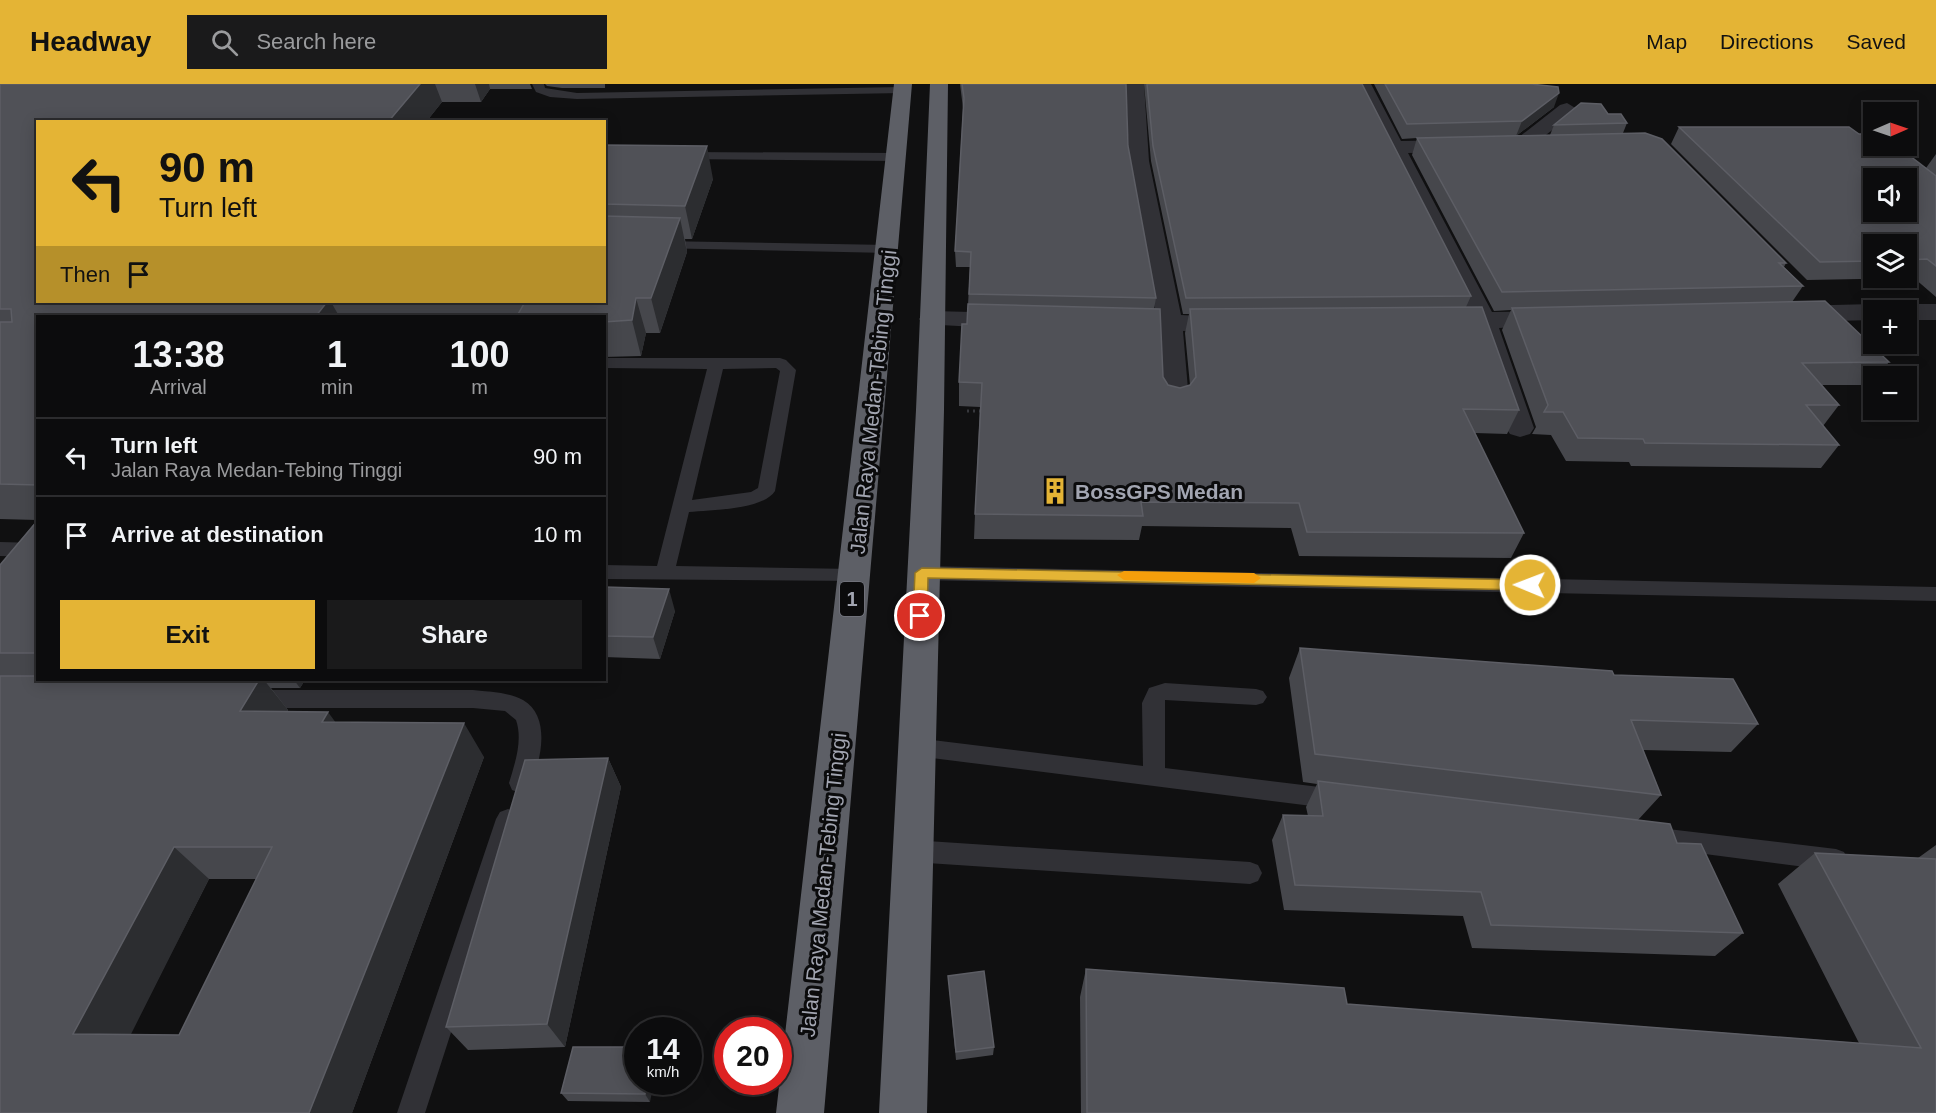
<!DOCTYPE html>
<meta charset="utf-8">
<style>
:root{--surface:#0c0c0d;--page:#1a1a1b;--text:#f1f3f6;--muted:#9a9b9d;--line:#2c2c2e;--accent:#e4b435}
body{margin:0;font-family:Arial,sans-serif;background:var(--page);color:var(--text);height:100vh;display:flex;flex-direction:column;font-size:22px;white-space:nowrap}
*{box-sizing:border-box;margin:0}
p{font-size:20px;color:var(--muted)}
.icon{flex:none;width:33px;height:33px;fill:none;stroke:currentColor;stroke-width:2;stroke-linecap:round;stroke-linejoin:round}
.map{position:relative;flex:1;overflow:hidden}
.details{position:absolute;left:36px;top:231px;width:570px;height:366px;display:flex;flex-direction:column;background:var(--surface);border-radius:0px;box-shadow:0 3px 15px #0003,0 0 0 2px var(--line)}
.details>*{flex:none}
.top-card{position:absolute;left:36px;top:36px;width:570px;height:183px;border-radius:0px;box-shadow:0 3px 15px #0003,0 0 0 2px var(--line);background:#e4b435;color:#111;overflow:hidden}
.needle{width:39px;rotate:88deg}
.fabs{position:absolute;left:1863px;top:18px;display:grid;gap:12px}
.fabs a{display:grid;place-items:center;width:54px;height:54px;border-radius:0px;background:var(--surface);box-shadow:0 3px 15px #0003,0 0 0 2px var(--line);font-size:30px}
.speed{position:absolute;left:624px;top:933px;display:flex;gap:12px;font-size:30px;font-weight:700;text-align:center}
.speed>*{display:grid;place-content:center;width:78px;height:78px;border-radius:50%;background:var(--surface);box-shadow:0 3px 15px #0003,0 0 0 2px var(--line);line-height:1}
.speed small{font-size:15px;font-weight:400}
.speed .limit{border:9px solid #d22;background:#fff;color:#111}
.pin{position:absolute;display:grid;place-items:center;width:51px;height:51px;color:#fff;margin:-26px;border:3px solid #fff;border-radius:50%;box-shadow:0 2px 6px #0007}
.me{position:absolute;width:66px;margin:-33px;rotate:271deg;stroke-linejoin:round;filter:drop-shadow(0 0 4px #0008)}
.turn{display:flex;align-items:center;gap:21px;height:126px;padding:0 24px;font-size:27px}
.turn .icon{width:78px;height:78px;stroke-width:2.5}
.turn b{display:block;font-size:42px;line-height:51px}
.then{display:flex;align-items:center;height:57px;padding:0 24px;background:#0003;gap:12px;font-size:22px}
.eta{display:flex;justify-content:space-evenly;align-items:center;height:102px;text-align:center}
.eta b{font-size:36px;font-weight:700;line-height:42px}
.button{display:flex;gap:12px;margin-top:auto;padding:12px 24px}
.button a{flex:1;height:69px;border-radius:0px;background:var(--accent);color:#111;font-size:24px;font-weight:700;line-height:69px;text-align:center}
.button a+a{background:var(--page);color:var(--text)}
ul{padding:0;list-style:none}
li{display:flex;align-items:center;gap:18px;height:78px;padding:0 24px;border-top:2px solid var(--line)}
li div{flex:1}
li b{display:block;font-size:22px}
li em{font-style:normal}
header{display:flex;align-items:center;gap:36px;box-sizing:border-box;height:84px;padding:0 30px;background:var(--accent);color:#111}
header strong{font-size:28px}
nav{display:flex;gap:33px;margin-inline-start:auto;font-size:21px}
.search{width:420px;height:54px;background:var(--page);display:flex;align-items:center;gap:15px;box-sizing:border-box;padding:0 21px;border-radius:0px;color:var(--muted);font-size:22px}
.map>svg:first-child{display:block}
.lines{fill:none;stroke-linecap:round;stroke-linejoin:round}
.path{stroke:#37383d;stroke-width:3;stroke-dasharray:2 4;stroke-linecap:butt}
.lane{fill:#313136;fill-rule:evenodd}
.street{fill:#313136;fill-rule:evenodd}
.highway{fill:#5d5f66;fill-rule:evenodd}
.wall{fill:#46474c;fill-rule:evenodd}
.shaded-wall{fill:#2c2d30}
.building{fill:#505157;stroke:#5d5e65;stroke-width:1.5;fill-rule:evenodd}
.route{fill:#e4b435;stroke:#947522;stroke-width:1.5}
.slow{fill:#f59e0b}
.labels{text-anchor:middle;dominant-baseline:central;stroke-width:6;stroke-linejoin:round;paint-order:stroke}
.shield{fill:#0b0b0c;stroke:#757780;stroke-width:1.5}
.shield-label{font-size:20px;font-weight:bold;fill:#a2a5b1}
.street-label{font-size:21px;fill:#a2a5b1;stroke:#0b0b0c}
.poi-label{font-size:21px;font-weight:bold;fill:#a2a5b1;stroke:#0b0b0c;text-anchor:start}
</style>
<header>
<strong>Headway</strong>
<div class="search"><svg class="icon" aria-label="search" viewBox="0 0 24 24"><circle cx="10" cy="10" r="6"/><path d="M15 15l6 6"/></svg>Search here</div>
<nav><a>Map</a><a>Directions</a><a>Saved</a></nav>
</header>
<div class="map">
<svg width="1936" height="1029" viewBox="0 0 1936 1029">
<rect width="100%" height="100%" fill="#101011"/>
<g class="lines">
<path class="path" d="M 967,327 L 983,327"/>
<path class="lane" d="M 532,0 L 544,0 L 545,4 L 577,9 L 903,3 L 909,6 L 903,9 L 577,15 L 550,13 L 536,8 Z
M 684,68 L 897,69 L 903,73 L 897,77 L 680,75 L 678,72 Z
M 660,157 L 889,161 L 896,165 L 889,169 L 655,164 L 655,158 Z
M 604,274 L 780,274 L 786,276 L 796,286 L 775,407 C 763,426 710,426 689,428 L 676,482 L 854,485 L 861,487 L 864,492 L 861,497 L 604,495 L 604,481 L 657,482 L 707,285 L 604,284 ZM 776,284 L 780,287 L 758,404 L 751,408 L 692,416 L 723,285 Z
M 0,458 L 38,459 L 38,473 L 0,472 Z
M 922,482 L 1936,503 L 1936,517 L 922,496 L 915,494 L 912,489 L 915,484 Z
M 1165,599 L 1256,605 L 1263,607 L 1267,613 L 1263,619 L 1256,621 L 1165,616 L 1165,684 L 1336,705 L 1344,708 L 1347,715 L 1344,722 L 1336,725 L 916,672 L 908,669 L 905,663 L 908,657 L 916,654 L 1143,682 L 1142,619 L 1149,604 Z
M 254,606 L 473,606 C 490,608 508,608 523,616 C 553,633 540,682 528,706 L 520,709 L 512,706 L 509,699 C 515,679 523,656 516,636 L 505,627 L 473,624 L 254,624 L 247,621 L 243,615 L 247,609 Z
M 508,725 L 516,728 L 520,735 L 425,1029 L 397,1029 L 496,735 L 500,728 Z
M 1651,743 L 1836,765 L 1844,768 L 1848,776 L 1844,784 L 1836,787 L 1651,763 L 1643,760 L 1639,753 L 1643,746 Z
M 912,756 L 1250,778 L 1258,781 L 1262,789 L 1258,797 L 1250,800 L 912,778 L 904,775 L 900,767 L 904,759 Z"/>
<path class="street" d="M 1126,0 L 1144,0 L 1149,77 L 1181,231 L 1242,234 L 1246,239 L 1242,244 L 1183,247 L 1189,317 L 1185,323 L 1175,326 L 1165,323 L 1161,317 L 1158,247 L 1108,244 L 1104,239 L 1108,234 L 1156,231 L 1129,77 Z
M 1353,0 L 1371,0 L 1401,57 L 1458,56 L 1465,58 L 1468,62 L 1465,66 L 1458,68 L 1408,69 L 1492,228 L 1551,227 L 1560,230 L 1564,235 L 1560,240 L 1499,244 L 1534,344 L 1530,350 L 1520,353 L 1510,350 L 1506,344 L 1474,244 L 1432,242 L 1428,237 L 1432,232 L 1467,229 Z
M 1567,19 L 1577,25 L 1574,29 L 1528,65 L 1514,65 L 1511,61 L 1514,57 L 1560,21 Z
M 1874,220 L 1883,223 L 1885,226 L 1874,226 L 1874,236 L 1792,238 L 1783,235 L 1779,230 L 1783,225 L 1792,222 Z
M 1906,220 L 1936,220 L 1936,236 L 1906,236 L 1906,226 L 1895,226 L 1897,223 Z
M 932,227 L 1011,229 L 1020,232 L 1024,237 L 1020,242 L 1011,245 L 923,240 L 919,235 L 923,230 Z"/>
<path class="highway" d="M 894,0 L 912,0 L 824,1029 L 776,1029 Z
M 930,0 L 948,0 L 944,326 L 927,1029 L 879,1029 L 916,326 Z"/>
</g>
<path class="wall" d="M 0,0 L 530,0 L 532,5 L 490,5 L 481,18 L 442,18 L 426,38 L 38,38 L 38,218 L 604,218 L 604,61 L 713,95 L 692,155 L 685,155 L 687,168 L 660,249 L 646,249 L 641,272 L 604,273 L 604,232 L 38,232 L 38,596 L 305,596 L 300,604 L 271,604 L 288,626 L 288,627 L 484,673 L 352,1029 L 0,1029 L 0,481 L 37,436 L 0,435 ZM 209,795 L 257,795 L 179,951 L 130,950 Z
M 545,0 L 605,0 L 605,4 L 562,4 L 547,2 Z
M 960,0 L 1126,0 L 1128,62 L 1156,214 L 1154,225 L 1163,293 L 1168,301 L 1180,304 L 1190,301 L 1185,249 L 1189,230 L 1183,230 L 1151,77 L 1144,0 L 1362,0 L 1471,212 L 1466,223 L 1519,326 L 1507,350 L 1475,349 L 1524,449 L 1511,474 L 1299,472 L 1291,444 L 1142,442 L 1139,456 L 974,455 L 975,430 L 980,323 L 959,322 L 959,298 L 967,240 L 970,183 L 956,183 L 955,167 L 963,24 Z
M 1374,0 L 1531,0 L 1554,23 L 1516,52 L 1550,51 L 1554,41 L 1608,30 L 1627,39 L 1623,49 L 1786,179 L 1784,183 L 1803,202 L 1792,218 L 1889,278 L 1878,292 L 1874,292 L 1874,299 L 1872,301 L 1822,301 L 1839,321 L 1823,342 L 1839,361 L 1821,384 L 1631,382 L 1629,378 L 1566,377 L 1551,351 L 1532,350 L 1536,343 L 1502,246 L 1511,226 L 1494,227 L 1412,71 L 1417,54 L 1402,55 Z
M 1679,43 L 1859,50 L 1926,84 L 1936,70 L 1936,213 L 1914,194 L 1807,196 L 1671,60 ZM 1874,160 L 1906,160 L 1906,194 L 1874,194 Z
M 604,504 L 675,527 L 660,575 L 604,573 Z
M 1300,564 L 1614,591 L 1758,640 L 1731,668 L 1643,666 L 1661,711 L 1638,736 L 1677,759 L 1743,849 L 1715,872 L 1472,864 L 1463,832 L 1284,826 L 1272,756 L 1283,731 L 1308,732 L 1306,723 L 1317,700 L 1303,698 L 1289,594 Z
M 608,674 L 621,703 L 565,963 L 468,966 L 446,943 Z
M 1936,761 L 1936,1029 L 1081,1029 L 1080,913 L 1086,885 L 1347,920 L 1859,959 L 1778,800 L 1815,769 L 1918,774 Z
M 948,892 L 994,963 L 993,971 L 956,976 Z
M 638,963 L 650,1018 L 568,1017 L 561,1009 Z"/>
<path class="shaded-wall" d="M 420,0 L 435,0 L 442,18 L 426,38 L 388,38 Z
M 475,0 L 489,0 L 490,5 L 481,18 Z
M 1559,9 L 1554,23 L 1516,52 L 1522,37 Z
M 707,62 L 713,95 L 692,155 L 685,122 Z
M 680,134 L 687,168 L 660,249 L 651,214 Z
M 636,214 L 646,249 L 641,272 L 632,236 Z
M 327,218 L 331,218 L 339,232 L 316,232 Z
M 669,505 L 675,527 L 660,575 L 653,553 Z
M 259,596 L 264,596 L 288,626 L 270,662 L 240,627 Z
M 294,596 L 305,596 L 300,604 Z
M 328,628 L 353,662 L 322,638 Z
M 464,639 L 484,673 L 352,1029 L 309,1029 Z
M 608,674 L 621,703 L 565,963 L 547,940 Z
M 174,763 L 209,795 L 118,976 L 73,950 Z
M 647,998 L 654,998 L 650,1018 L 645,1010 Z"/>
<path class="building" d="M 0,0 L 420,0 L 388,38 L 38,38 L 38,218 L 327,218 L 316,232 L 38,232 L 38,401 L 0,400 L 0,238 L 12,238 L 11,225 L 0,225 Z
M 962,0 L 1126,0 L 1128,62 L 1156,214 L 969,210 L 971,168 L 955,167 L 964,14 Z
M 1147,0 L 1362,0 L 1471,212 L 1186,214 L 1153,62 Z
M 1385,0 L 1531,0 L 1558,3 L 1559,9 L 1522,37 L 1407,40 Z
M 1581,19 L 1601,20 L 1608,30 L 1621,30 L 1627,39 L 1554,41 Z
M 1679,43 L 1849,43 L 1859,50 L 1874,50 L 1874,62 L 1897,62 L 1936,92 L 1936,182 L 1927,175 L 1906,176 L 1906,160 L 1874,160 L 1874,177 L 1820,178 ZM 1874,94 L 1906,94 L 1906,128 L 1874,128 Z
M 1645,49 L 1662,55 L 1786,179 L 1779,179 L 1803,202 L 1502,208 L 1417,54 Z
M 604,61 L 707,62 L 685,122 L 604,120 Z
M 604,132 L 680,134 L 651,214 L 636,214 L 632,236 L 604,238 L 604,232 L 517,232 L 525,218 L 604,218 Z
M 1825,217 L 1889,278 L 1802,279 L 1839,321 L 1806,321 L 1839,361 L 1645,359 L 1643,355 L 1578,354 L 1563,328 L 1544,328 L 1548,321 L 1512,224 Z
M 968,220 L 1160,225 L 1163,293 L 1168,301 L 1180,304 L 1190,301 L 1196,293 L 1190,225 L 1482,223 L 1519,326 L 1463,325 L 1524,449 L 1307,448 L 1299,419 L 1141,418 L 1143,432 L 975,430 L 982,299 L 959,298 L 962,240 L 967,240 Z
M 38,436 L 38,569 L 0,569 L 0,481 Z
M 605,503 L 669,505 L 653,553 L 604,552 Z
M 1300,564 L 1612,587 L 1614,591 L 1733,595 L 1758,640 L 1631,636 L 1661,711 L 1315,670 Z
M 0,592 L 38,592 L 38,596 L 259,596 L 240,627 L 328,628 L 322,638 L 464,639 L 309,1029 L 0,1029 ZM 174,763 L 272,763 L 179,951 L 73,950 Z
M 608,674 L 547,940 L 446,943 L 525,676 Z
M 1318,697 L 1670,740 L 1677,759 L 1701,760 L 1743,849 L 1491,841 L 1481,808 L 1295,801 L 1283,731 L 1323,732 Z
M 1815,769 L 1936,775 L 1936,1029 L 1087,1029 L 1086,885 L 1344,904 L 1347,920 L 1921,964 Z
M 984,887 L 994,963 L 956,968 L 948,892 Z
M 573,963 L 638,963 L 638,998 L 647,998 L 645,1010 L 561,1009 Z"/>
<path class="route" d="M 922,484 L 1530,496 L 1536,501 L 1530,506 L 928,494 L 927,532 L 920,538 L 913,532 L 915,489 Z"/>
<path class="slow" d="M 1124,487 L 1254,489 L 1261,494 L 1254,499 L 1124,496 L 1117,491 Z"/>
<defs>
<symbol id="building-bare" viewBox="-9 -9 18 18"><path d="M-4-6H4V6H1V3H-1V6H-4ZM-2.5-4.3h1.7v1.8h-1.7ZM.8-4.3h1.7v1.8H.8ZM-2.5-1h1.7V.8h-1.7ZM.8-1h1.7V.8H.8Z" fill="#e4b435" stroke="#0b0b0c" stroke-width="2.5" paint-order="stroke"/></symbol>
</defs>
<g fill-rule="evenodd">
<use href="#building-bare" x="1036" y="388" width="38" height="38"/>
</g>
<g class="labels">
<rect class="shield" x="840" y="498" width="24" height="34" rx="4.5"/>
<g class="shield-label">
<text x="852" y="515">1</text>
</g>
<g class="street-label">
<text transform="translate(873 318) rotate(-84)">Jalan Raya Medan-Tebing Tinggi</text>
<text transform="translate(823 801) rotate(-84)">Jalan Raya Medan-Tebing Tinggi</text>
</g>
<g class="poi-label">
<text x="1075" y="407">BossGPS Medan</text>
</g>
</g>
</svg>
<div class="fabs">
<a><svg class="needle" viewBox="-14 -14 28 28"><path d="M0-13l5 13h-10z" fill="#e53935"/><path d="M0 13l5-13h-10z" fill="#9a9b9d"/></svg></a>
<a><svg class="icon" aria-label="sound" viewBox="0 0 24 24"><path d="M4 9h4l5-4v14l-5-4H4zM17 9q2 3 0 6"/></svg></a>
<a><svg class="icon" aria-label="layers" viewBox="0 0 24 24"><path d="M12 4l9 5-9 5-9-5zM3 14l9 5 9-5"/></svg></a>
<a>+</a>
<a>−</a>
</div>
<div class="speed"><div>14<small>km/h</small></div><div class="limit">20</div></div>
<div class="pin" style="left:920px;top:532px;background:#d93025"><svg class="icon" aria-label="arrive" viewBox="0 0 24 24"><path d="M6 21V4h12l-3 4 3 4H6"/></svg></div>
<svg class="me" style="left:1530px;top:501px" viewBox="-20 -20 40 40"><circle r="17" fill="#e4b435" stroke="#fff" stroke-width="3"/><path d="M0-11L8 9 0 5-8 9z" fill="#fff"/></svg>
<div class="top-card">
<div class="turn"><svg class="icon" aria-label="left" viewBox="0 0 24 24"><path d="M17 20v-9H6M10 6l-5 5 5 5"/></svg><div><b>90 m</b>Turn left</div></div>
<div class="then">Then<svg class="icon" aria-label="arrive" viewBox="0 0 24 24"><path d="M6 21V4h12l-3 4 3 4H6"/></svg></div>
</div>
<section class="details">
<div class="eta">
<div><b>13:38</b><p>Arrival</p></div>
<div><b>1</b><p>min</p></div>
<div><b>100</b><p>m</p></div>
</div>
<ul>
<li><svg class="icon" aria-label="left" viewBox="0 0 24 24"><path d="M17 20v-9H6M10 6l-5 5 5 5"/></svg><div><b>Turn left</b><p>Jalan Raya Medan-Tebing Tinggi</p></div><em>90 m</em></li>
<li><svg class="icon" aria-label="arrive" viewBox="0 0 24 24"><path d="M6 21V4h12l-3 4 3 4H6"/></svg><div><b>Arrive at destination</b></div><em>10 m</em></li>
</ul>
<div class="button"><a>Exit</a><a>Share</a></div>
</section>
</div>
